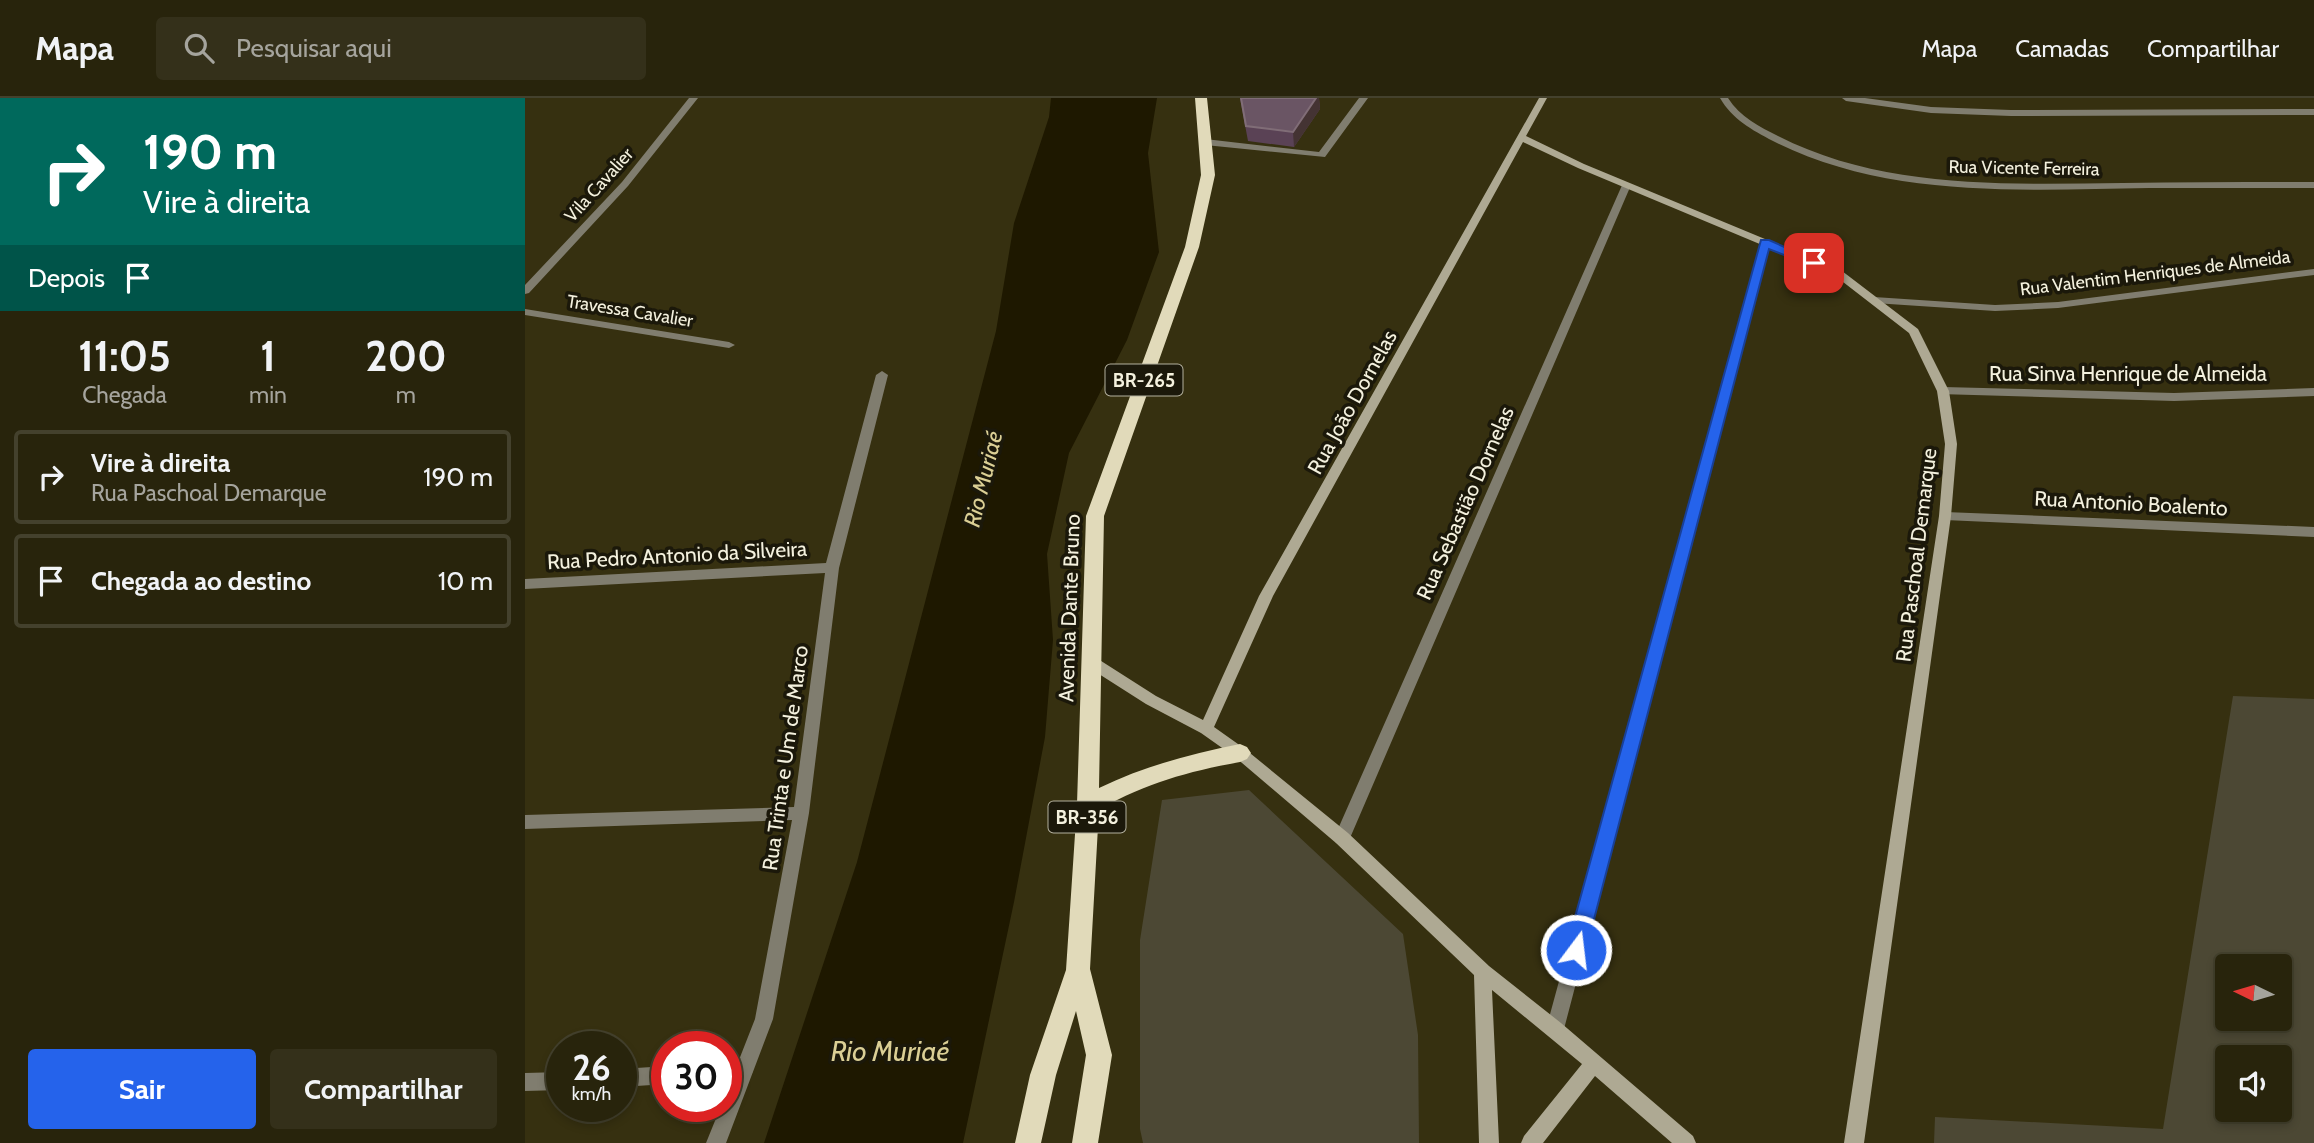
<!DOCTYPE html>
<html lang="pt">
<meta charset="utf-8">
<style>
:root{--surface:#28240c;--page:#34301a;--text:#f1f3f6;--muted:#a5a49d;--line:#44412d;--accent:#2563eb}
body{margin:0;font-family:Cabin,sans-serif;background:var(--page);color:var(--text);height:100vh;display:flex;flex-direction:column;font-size:26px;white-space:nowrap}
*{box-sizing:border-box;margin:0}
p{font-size:23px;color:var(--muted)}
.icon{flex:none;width:38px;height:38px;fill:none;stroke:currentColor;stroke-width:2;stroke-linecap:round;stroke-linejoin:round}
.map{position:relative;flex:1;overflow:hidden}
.drawer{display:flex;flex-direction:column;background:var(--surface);width:525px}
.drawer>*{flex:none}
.banner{background:#00695c;color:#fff;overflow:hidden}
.needle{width:46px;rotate:275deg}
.tools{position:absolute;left:1690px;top:856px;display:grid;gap:14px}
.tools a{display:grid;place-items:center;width:77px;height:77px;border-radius:7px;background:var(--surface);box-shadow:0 4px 10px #0003,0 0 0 2px var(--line);font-size:35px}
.speed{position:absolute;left:21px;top:933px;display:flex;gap:14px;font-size:35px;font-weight:700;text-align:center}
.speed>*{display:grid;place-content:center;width:91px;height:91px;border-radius:50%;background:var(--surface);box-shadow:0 4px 10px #0003,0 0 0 2px var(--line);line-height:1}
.speed small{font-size:18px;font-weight:400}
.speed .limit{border:10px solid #d22;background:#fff;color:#111}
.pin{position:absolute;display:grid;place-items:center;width:60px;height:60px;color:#fff;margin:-30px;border-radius:14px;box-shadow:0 4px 10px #0006}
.me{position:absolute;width:77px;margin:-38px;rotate:15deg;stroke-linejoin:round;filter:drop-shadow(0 0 5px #0008)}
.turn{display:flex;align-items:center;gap:24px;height:147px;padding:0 28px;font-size:32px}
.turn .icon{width:91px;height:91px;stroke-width:2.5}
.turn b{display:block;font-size:49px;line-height:60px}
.then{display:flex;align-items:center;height:66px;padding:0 28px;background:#0003;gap:14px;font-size:26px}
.eta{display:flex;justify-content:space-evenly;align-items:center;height:119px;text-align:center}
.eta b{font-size:42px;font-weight:700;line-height:49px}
.button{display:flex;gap:14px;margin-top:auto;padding:14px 28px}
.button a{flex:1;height:80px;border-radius:7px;background:var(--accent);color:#fff;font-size:28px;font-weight:700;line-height:80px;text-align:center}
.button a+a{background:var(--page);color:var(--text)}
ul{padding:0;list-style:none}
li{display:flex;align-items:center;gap:21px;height:94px;margin:0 14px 10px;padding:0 14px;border:4px solid var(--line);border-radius:7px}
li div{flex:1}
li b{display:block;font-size:26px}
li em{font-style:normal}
header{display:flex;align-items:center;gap:42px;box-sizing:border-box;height:98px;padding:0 35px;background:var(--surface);border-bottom:2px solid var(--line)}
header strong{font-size:33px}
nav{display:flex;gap:38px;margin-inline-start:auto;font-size:24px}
.search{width:490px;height:63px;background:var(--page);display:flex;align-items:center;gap:18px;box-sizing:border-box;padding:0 24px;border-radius:7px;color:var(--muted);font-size:26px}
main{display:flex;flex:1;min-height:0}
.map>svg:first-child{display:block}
.green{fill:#4c4834;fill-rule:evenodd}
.water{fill:#1e1800}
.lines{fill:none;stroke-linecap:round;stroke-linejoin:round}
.service{fill:#807d6f;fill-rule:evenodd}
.minor{fill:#807d6f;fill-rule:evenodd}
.secondary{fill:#aea993;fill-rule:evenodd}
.trunk{fill:#e1daba;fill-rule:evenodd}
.wall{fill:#5a4255}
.shaded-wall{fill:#433}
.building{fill:#6a5564;stroke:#806d77;stroke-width:2}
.route{fill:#2563eb;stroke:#184099;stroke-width:2}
.labels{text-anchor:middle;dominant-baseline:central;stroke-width:7;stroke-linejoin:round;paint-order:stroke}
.far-street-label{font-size:18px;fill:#f4f1de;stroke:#1b180a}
.shield{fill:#1b180a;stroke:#b3b09e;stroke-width:2}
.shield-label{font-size:19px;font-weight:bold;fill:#f4f1de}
.street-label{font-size:21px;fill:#f4f1de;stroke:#1b180a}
.water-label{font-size:23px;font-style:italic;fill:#dbcf95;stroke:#1b180a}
.near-water-label{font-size:28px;font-style:italic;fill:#dbcf95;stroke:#1b180a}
</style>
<header>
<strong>Mapa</strong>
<div class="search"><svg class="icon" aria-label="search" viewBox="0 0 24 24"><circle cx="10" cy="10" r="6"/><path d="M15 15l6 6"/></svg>Pesquisar aqui</div>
<nav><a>Mapa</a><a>Camadas</a><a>Compartilhar</a></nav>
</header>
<main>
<section class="drawer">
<div class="banner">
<div class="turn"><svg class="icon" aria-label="right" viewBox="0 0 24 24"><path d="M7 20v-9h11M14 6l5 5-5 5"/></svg><div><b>190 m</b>Vire à direita</div></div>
<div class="then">Depois<svg class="icon" aria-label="arrive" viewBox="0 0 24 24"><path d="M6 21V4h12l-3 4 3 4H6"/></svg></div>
</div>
<div class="eta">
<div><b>11:05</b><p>Chegada</p></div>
<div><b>1</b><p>min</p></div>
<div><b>200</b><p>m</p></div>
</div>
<ul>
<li><svg class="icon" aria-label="right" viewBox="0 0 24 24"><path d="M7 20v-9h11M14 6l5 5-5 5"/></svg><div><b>Vire à direita</b><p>Rua Paschoal Demarque</p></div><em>190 m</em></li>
<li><svg class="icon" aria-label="arrive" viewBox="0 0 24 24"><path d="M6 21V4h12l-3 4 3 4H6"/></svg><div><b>Chegada ao destino</b></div><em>10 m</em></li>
</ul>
<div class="button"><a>Sair</a><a>Compartilhar</a></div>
</section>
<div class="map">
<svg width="1789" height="1045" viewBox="0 0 1789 1045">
<rect width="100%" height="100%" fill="#363010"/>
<path class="green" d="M 1708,598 L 1789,601 L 1789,1045 L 1409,1045 L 1410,1019 L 1638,1031 ZM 1703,868 L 1755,868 L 1755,920 L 1703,920 ZM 1703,959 L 1755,959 L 1755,1012 L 1703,1012 Z
M 724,692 L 878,836 L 893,937 L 894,1045 L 618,1045 L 615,1031 L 615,842 L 637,702 Z"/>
<path class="water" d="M 526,0 L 632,0 L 623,55 L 634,154 L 602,242 L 544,355 L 522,456 L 528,542 L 520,639 L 489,804 L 438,1045 L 239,1045 L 332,764 L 471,233 L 489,125 L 524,19 Z"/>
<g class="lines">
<path class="service" d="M 219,964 L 225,967 L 228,973 L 225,979 L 201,983 L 201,965 Z
M 142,968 L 142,986 L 96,989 L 96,971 Z
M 37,974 L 37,992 L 0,993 L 0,975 Z"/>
<path class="minor" d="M 164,0 L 173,0 L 103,88 L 4,195 L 0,196 L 0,187 L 97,84 Z
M 834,0 L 843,0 L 800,59 L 680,47 L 675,44 L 680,41 L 794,54 Z
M 1195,0 L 1203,0 C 1215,19 1235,29 1253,38 C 1359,92 1482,86 1598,85 C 1661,84 1725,84 1789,84 L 1789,90 C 1734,90 1679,90 1624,90 C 1499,92 1362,101 1248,43 C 1227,32 1207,21 1195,0 Z
M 1317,0 L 1340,0 L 1406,9 L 1486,12 L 1789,11 L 1789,17 L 1486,18 L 1406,15 L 1321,3 Z
M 1098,85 L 1106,87 L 825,740 L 823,745 L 817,747 L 811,745 L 809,740 Z
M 1240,142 L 1245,145 L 1039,931 L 1036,937 L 1030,940 L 1024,937 L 1021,931 L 1235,145 Z
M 1789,171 L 1789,177 L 1533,210 L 1470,213 L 1349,205 L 1344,202 L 1349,199 L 1470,207 L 1533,204 Z
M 0,211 L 204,244 L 210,247 L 204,250 L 0,217 Z
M 357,273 L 363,277 L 314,470 L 284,715 L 248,921 L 201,1045 L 181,1045 L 196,1008 L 201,1008 L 201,995 L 230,921 L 267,722 L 0,731 L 0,717 L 269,709 L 300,475 L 0,491 L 0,481 L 301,465 L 351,277 Z
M 1418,289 L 1649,295 L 1789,290 L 1789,298 L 1649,303 L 1414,296 L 1414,290 Z
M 1420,414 L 1789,429 L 1789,439 L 1420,422 L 1414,418 Z"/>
<path class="secondary" d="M 1014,0 L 1022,0 L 1001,38 L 1059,66 L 1317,173 L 1393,231 L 1424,293 L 1432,346 L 1426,418 L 1339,1045 L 1319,1045 L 1414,418 L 1420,346 L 1412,293 L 1384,235 L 1309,177 L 1053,70 L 998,44 L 748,498 L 689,629 L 720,651 L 823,735 L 964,868 L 1036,925 L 1168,1038 L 1171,1045 L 1147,1045 L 1070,978 L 1018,1045 L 996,1045 L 999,1038 L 1057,966 L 967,892 L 974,1045 L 954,1045 L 949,877 L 811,745 L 710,659 L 676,635 L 621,606 L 563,569 L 561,565 L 563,561 L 573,561 L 631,598 L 678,622 L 734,498 Z"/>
<path class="trunk" d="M 670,0 L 682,0 L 690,77 L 674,149 L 579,418 L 574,690 C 619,668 666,656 715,646 L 722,649 L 726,655 L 722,661 L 715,664 C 660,674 624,685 574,711 L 565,871 L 587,957 L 573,1045 L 547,1045 L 561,957 L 551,913 L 531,977 L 516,1045 L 490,1045 L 505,977 L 541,872 L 552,706 L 561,418 L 660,149 L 676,77 Z"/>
</g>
<path class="wall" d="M 715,0 L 794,0 L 795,11 L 769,49 L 723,43 Z"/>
<path class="shaded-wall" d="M 791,0 L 794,0 L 795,11 L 769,49 L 768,34 Z"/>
<path class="building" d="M 716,0 L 791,0 L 768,34 L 721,28 Z"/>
<path class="route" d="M 1236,142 L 1244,142 L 1295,165 L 1284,167 L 1244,151 L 1061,852 L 1058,858 L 1051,861 L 1044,858 L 1041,852 Z"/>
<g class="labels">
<g class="far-street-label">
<text transform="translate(1499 70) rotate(1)">Rua Vicente Ferreira</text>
<text transform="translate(74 87) rotate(-48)">Vila Cavalier</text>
<text transform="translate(1630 175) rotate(-7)">Rua Valentim Henriques de Almeida</text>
<text transform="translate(105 213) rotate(9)">Travessa Cavalier</text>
</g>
<g class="shield">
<rect x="580.5" y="266.5" width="77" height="31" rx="5"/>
<rect x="523.5" y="703.5" width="77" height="31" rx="5"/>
</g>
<g class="shield-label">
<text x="619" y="282">BR-265</text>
<text x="562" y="719">BR-356</text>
</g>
<g class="street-label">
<text x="1603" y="275">Rua Sinva Henrique de Almeida</text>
<text transform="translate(827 304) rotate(-61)">Rua João Dornelas</text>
<text transform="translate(940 405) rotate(-66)">Rua Sebastião Dornelas</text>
<text transform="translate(1606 405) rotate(3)">Rua Antonio Boalento</text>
<text transform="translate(152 457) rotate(-3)">Rua Pedro Antonio da Silveira</text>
<text transform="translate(1391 457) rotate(-83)">Rua Paschoal Demarque</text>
<text transform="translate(544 510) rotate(-88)">Avenida Dante Bruno</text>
<text transform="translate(260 660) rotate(-82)">Rua Trinta e Um de Marco</text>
</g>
<g class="water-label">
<text transform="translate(458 381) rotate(-76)">Rio Muriaé</text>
</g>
<g class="near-water-label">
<text x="365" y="953">Rio Muriaé</text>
</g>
</g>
</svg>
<div class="tools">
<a><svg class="needle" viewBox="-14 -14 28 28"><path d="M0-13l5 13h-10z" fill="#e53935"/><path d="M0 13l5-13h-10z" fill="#a5a49d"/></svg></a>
<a><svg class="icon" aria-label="sound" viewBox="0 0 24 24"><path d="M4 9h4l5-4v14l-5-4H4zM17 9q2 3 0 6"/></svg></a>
</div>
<div class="speed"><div>26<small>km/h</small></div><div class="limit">30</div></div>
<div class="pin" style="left:1289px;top:165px;background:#d93025"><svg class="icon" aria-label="arrive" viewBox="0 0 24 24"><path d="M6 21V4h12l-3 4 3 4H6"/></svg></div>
<svg class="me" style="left:1051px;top:852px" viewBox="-20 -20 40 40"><circle r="17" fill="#2563eb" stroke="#fff" stroke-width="3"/><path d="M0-11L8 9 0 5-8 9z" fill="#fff"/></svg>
</div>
</main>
